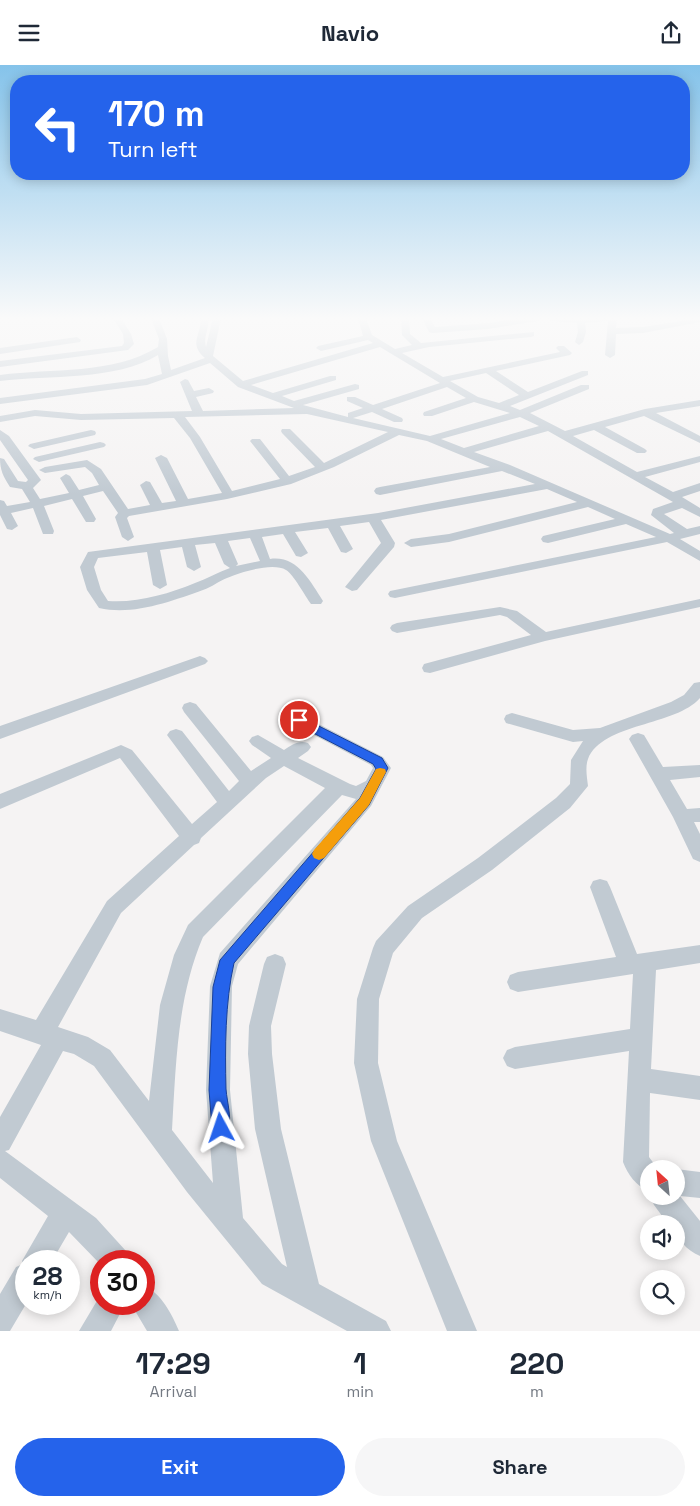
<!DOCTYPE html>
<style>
:root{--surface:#fff;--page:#f6f6f7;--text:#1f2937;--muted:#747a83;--accent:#2563eb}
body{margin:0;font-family:"Space Grotesk",sans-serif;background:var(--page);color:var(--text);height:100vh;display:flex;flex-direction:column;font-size:19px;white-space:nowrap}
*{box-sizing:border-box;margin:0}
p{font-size:16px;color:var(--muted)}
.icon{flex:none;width:28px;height:28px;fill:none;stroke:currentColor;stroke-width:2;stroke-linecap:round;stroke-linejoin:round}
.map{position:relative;height:1266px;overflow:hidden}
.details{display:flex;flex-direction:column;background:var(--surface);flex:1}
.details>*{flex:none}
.guide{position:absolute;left:10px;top:10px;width:680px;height:105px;border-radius:20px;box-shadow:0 2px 12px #0003;background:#2563eb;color:#fff;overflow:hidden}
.needle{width:32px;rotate:333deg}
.fabs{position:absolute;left:640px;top:1095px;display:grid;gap:10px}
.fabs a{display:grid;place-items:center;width:45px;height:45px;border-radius:50%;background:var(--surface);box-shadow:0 2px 12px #0003;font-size:25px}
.speed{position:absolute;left:15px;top:1185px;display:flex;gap:10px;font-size:25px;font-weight:700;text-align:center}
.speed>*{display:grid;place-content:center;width:65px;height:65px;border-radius:50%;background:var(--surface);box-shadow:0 2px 12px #0003;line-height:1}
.speed small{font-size:12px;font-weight:400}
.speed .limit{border:8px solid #d22;background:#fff;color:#111}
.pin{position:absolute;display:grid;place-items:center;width:42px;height:42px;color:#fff;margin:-21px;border:2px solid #fff;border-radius:50%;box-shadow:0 1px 5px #0007}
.me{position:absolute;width:55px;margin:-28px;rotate:355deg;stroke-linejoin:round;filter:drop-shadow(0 0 4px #0008)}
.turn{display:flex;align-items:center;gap:18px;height:105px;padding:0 15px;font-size:22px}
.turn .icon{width:65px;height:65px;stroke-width:2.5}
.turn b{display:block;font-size:35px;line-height:42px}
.eta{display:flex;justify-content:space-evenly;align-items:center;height:85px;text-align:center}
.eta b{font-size:30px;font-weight:600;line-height:35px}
.cta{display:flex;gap:10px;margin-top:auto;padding:10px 15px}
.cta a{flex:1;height:58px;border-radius:30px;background:var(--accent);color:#fff;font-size:20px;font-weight:600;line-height:58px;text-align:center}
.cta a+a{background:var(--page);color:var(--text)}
header{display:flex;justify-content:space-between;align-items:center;height:65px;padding:0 15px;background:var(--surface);font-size:22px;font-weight:600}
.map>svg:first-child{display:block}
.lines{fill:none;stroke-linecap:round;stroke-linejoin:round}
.minor{fill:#c1cad2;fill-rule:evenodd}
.route{fill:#2563eb;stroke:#184099}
.slow{fill:#f59e0b}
</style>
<header><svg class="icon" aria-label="menu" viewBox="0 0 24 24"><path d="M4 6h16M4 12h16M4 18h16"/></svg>Navio<svg class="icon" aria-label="share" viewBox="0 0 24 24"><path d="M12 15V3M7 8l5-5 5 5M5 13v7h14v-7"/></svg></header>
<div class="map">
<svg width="700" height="1266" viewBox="0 0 700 1266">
<rect width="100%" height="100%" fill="#f5f3f3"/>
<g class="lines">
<path class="minor" d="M 113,253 L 121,253 L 131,269 L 134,279 L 128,285 L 0,302 L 0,296 L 122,281 L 124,278 L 123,269 Z
M 151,253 L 159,253 L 167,274 L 168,291 L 171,305 L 205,293 C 187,278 203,269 200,253 L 208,253 C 210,263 203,271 206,282 L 213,253 L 221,253 L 213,291 L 243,316 L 373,278 L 368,275 L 321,286 L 316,283 L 318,281 L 363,271 L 358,253 L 366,253 L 372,270 L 395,284 L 412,280 L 402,270 L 401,253 L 409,253 L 410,269 L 421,278 L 534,267 L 534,271 L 531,272 L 429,282 L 402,288 L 443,312 L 560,287 L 556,283 L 558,281 L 564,281 L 572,288 L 570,290 L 496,306 L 528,327 L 582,306 L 588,306 L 588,310 L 510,341 L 520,345 L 581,320 L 589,320 L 589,324 L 530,348 L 565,366 L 645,344 L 700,335 L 700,341 L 656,348 L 700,371 L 700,378 L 644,351 L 605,362 L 645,384 L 647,386 L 645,388 L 637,388 L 594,365 L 573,371 L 637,407 L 700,391 L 700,397 L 645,412 L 673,427 L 700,418 L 700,426 L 682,432 L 700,443 L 700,452 L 682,443 L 664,449 L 687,464 L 700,461 L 700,469 L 680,474 L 700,486 L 700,496 L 667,477 L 395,533 L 390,532 L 388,529 L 390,526 L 395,525 L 656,472 L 626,459 L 548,478 L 543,477 L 541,474 L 543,471 L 615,454 L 588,442 L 449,477 L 411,482 L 404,478 L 411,474 L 449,469 L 577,437 L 547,424 L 381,455 L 395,478 L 394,482 L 357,525 L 352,526 L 345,522 L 381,478 L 369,457 L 340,461 L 353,484 L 346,488 L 341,487 L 328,463 L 295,467 L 308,488 L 301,492 L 296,491 L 283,469 L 262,472 L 270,494 C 297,490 310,516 323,536 L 321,539 L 311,539 C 305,531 294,510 286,505 C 273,497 241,507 227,513 C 219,516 212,522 203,525 C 172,536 133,551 99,543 L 87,525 L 80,502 L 88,487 L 378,448 L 535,419 L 502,406 L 380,430 L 376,429 L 374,426 L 376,423 L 380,422 L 490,402 L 427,376 L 399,370 L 334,402 L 291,419 L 227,434 L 129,451 L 127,453 L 134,472 L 128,476 L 122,472 L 115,452 L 118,448 L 103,426 L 83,431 L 96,454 L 94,457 L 86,457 L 72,434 L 44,441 L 54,466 L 53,469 L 43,469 L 33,443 L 11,448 L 18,461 L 12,465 L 7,464 L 0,450 L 0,435 L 4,436 L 7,441 L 30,437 L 22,424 L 10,422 C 3,411 0,405 0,393 L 4,394 L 18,416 L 26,417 L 28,415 L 0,375 L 0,365 L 9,371 L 41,415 L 33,423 L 40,434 L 69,428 L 60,413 L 66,409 L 70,411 L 79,425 L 99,420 L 92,408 L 85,402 L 45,408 L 39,405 L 45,402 L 87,395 L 101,404 L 128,444 L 150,440 L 140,420 L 146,416 L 150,417 L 162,438 L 176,436 L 155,393 L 161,390 L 167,393 L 188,434 L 222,428 L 190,373 L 174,353 L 81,355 L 35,351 L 0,357 L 0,351 L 35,345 L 81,349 L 192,346 L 180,317 L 185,314 L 188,315 L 194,326 L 209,323 L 214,326 L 213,328 L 196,332 L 203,346 L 294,343 L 238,322 L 210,298 L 147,320 L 0,339 L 0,333 L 145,314 L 162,309 L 158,290 C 116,316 48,310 0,316 L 0,310 C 52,303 112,310 158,282 L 159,274 ZM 380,282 L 440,318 L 373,340 L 355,332 L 347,332 L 347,336 L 363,343 L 348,348 L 348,352 L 303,340 L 359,324 L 359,320 L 355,319 L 294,336 L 282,331 L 336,315 L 336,311 L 330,311 L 273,328 L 251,320 ZM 486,308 L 519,330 L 499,338 L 478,332 L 450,316 ZM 447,322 L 466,333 L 424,347 L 423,349 L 424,351 L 432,351 L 474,337 L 510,348 L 430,371 L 353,353 L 372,347 L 394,357 L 402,357 L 403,355 L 402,353 L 382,344 ZM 307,349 L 388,367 L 324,398 L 290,364 L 282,364 L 281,366 L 282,368 L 315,402 L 289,411 L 260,374 L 252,374 L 250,376 L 280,414 L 232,426 L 200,372 L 185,352 ZM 520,352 L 539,361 L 464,383 L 441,374 ZM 548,366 L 673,437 L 653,444 L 651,450 L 674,468 L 670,469 L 510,400 L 474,387 ZM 250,473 L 260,496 L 236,501 L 238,499 L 228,476 ZM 215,478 L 224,499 L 230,503 C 218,507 207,514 195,518 C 168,529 138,538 108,536 L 101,525 L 94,502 L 98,493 L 147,487 L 153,520 L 160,524 L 167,520 L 160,485 L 182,482 L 187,502 L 194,506 L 201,502 L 195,480 Z
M 422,253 L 430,253 L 435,262 L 488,258 L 521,253 L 543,253 L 539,256 L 488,264 L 432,268 L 429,267 Z
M 547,253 L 617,253 L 616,263 L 643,262 L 700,253 L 700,257 L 643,268 L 616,269 L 615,290 L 610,293 L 605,290 L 608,256 L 585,258 L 586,267 L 583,277 L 579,280 L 575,277 L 578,267 L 577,258 L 551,256 Z
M 77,272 L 81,275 L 80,277 L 0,289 L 0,283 Z
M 91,365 L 95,366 L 96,368 L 95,370 L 34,384 L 28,381 L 30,379 Z
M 100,377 L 104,378 L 106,380 L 104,382 L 39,397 L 33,394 L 35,392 Z
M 700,534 L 700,542 L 545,576 L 430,608 L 424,607 L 422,603 L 424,599 L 531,570 L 507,552 L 500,550 L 397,568 L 392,566 L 390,563 L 392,560 L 397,558 L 500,542 L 517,546 L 546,567 Z
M 200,591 L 205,593 L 208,596 L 205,599 L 0,674 L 0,661 Z
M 700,617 L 700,633 C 676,661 602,658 588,694 C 585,702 587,712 588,721 L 570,743 L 492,805 L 422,853 L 393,888 L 379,934 L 378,998 L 397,1076 L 477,1266 L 447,1266 L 371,1076 L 354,998 L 357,934 L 373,883 L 376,876 L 408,841 L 478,793 L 556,733 L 570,719 L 571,695 L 583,676 L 573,677 L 506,658 L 504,654 L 506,650 L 512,648 L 573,665 L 600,663 L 671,637 L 684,630 L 694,618 Z
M 190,637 L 196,639 L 251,706 L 271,693 L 252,680 L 249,676 L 252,672 L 258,670 L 284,685 C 292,680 298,675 308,678 L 311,682 L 308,686 L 298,693 L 350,719 L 356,721 L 366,716 L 373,703 L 371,700 L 293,659 L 291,655 L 293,651 L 299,649 L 383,692 L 391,703 L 371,741 L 238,899 L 232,921 L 230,1025 L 243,1153 L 282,1199 L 287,1202 L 255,1064 L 248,989 L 249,961 L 264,899 L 267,892 L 275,889 L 283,892 L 286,899 L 271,961 L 272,989 L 281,1064 L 319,1219 L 386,1256 L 391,1266 L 347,1266 L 262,1219 L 187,1127 L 94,1001 L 74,989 L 63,986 L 9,1085 L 5,1086 L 96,1153 L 126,1186 L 130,1196 L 101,1196 L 101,1200 L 69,1167 L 52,1196 L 26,1196 L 26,1239 L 10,1266 L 0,1266 L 0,1229 L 16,1202 L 23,1199 L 22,1196 L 48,1151 L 0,1113 L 0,1052 L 41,980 L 0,966 L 0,944 L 36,955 L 107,836 L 179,771 L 120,693 L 0,744 L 0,729 L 121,680 L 132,685 L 192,759 L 217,737 L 170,674 L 167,670 L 170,666 L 176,664 L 182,666 L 229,726 L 239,716 L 184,647 L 182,643 L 184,639 ZM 284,701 L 325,723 L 188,860 L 174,890 L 160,940 L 149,1036 L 110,985 L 88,972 L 58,962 L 121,848 L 194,780 L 199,778 L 201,773 L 266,713 ZM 342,730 L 356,734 L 220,888 L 210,921 L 206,1025 L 213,1118 L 172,1065 C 176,999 177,933 203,872 Z
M 638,668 L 644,670 L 663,702 L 700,700 L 700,712 L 670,715 L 687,744 L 700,743 L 700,757 L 694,757 L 700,769 L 700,797 L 693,794 L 673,752 L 629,674 L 632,670 Z
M 600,814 L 607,816 L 610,822 L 637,889 L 700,880 L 700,898 L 656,905 L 651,1004 L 700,1011 L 700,1035 L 650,1028 L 649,1092 L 658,1104 L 649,1104 L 649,1126 C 636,1121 628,1110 623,1097 L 629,986 L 515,1004 L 507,1001 L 503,993 L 507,985 L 515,982 L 630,964 L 633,909 L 518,927 L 510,924 L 507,917 L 510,910 L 518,907 L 616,892 L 590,822 L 593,816 Z
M 676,1104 L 700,1107 L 700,1133 L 680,1131 L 700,1156 L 700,1191 C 686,1185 676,1174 676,1159 L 668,1159 L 654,1140 L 650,1131 L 676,1131 Z
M 144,1221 C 161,1228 172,1249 179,1266 L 147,1266 L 131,1239 L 144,1239 Z
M 101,1229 L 101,1239 L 125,1239 L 111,1266 L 79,1266 Z"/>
</g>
<linearGradient id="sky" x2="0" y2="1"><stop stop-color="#85c3ea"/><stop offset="0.59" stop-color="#fafafa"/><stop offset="1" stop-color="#fafafa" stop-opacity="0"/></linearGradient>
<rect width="700" height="430" fill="url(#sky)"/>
<path class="route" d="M 299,651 L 382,693 L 388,703 L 369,740 L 234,898 C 225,937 225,984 226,1024 C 227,1038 233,1056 227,1069 L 221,1072 L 215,1069 L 212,1063 L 209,1025 L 213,922 L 220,895 L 360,733 L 376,704 L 373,699 L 294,658 L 293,655 L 294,652 Z"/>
<path class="slow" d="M 380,703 L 385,704 L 386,707 L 369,740 L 324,793 L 319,795 L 314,793 L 312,789 L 314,785 L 360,733 L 376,704 Z"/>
</svg>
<div class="fabs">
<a><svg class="needle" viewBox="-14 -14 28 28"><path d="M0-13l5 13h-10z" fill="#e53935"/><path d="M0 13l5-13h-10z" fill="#747a83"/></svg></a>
<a><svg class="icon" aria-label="sound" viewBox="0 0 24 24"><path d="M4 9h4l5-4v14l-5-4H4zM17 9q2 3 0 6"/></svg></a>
<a><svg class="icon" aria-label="search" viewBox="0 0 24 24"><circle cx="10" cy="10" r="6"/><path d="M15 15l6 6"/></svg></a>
</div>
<div class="speed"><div>28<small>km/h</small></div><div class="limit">30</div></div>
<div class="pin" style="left:299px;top:655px;background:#d93025"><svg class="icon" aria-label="arrive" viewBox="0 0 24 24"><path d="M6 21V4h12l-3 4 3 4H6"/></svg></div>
<svg class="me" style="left:221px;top:1063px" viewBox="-20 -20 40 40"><path d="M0-17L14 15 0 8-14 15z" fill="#2563eb" stroke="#fff" stroke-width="4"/></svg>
<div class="guide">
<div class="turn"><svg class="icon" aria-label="left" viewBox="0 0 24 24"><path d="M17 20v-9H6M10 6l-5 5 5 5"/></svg><div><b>170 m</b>Turn left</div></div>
</div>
</div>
<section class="details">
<div class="eta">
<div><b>17:29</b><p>Arrival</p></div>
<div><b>1</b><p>min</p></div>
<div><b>220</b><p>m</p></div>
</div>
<div class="cta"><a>Exit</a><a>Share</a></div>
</section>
